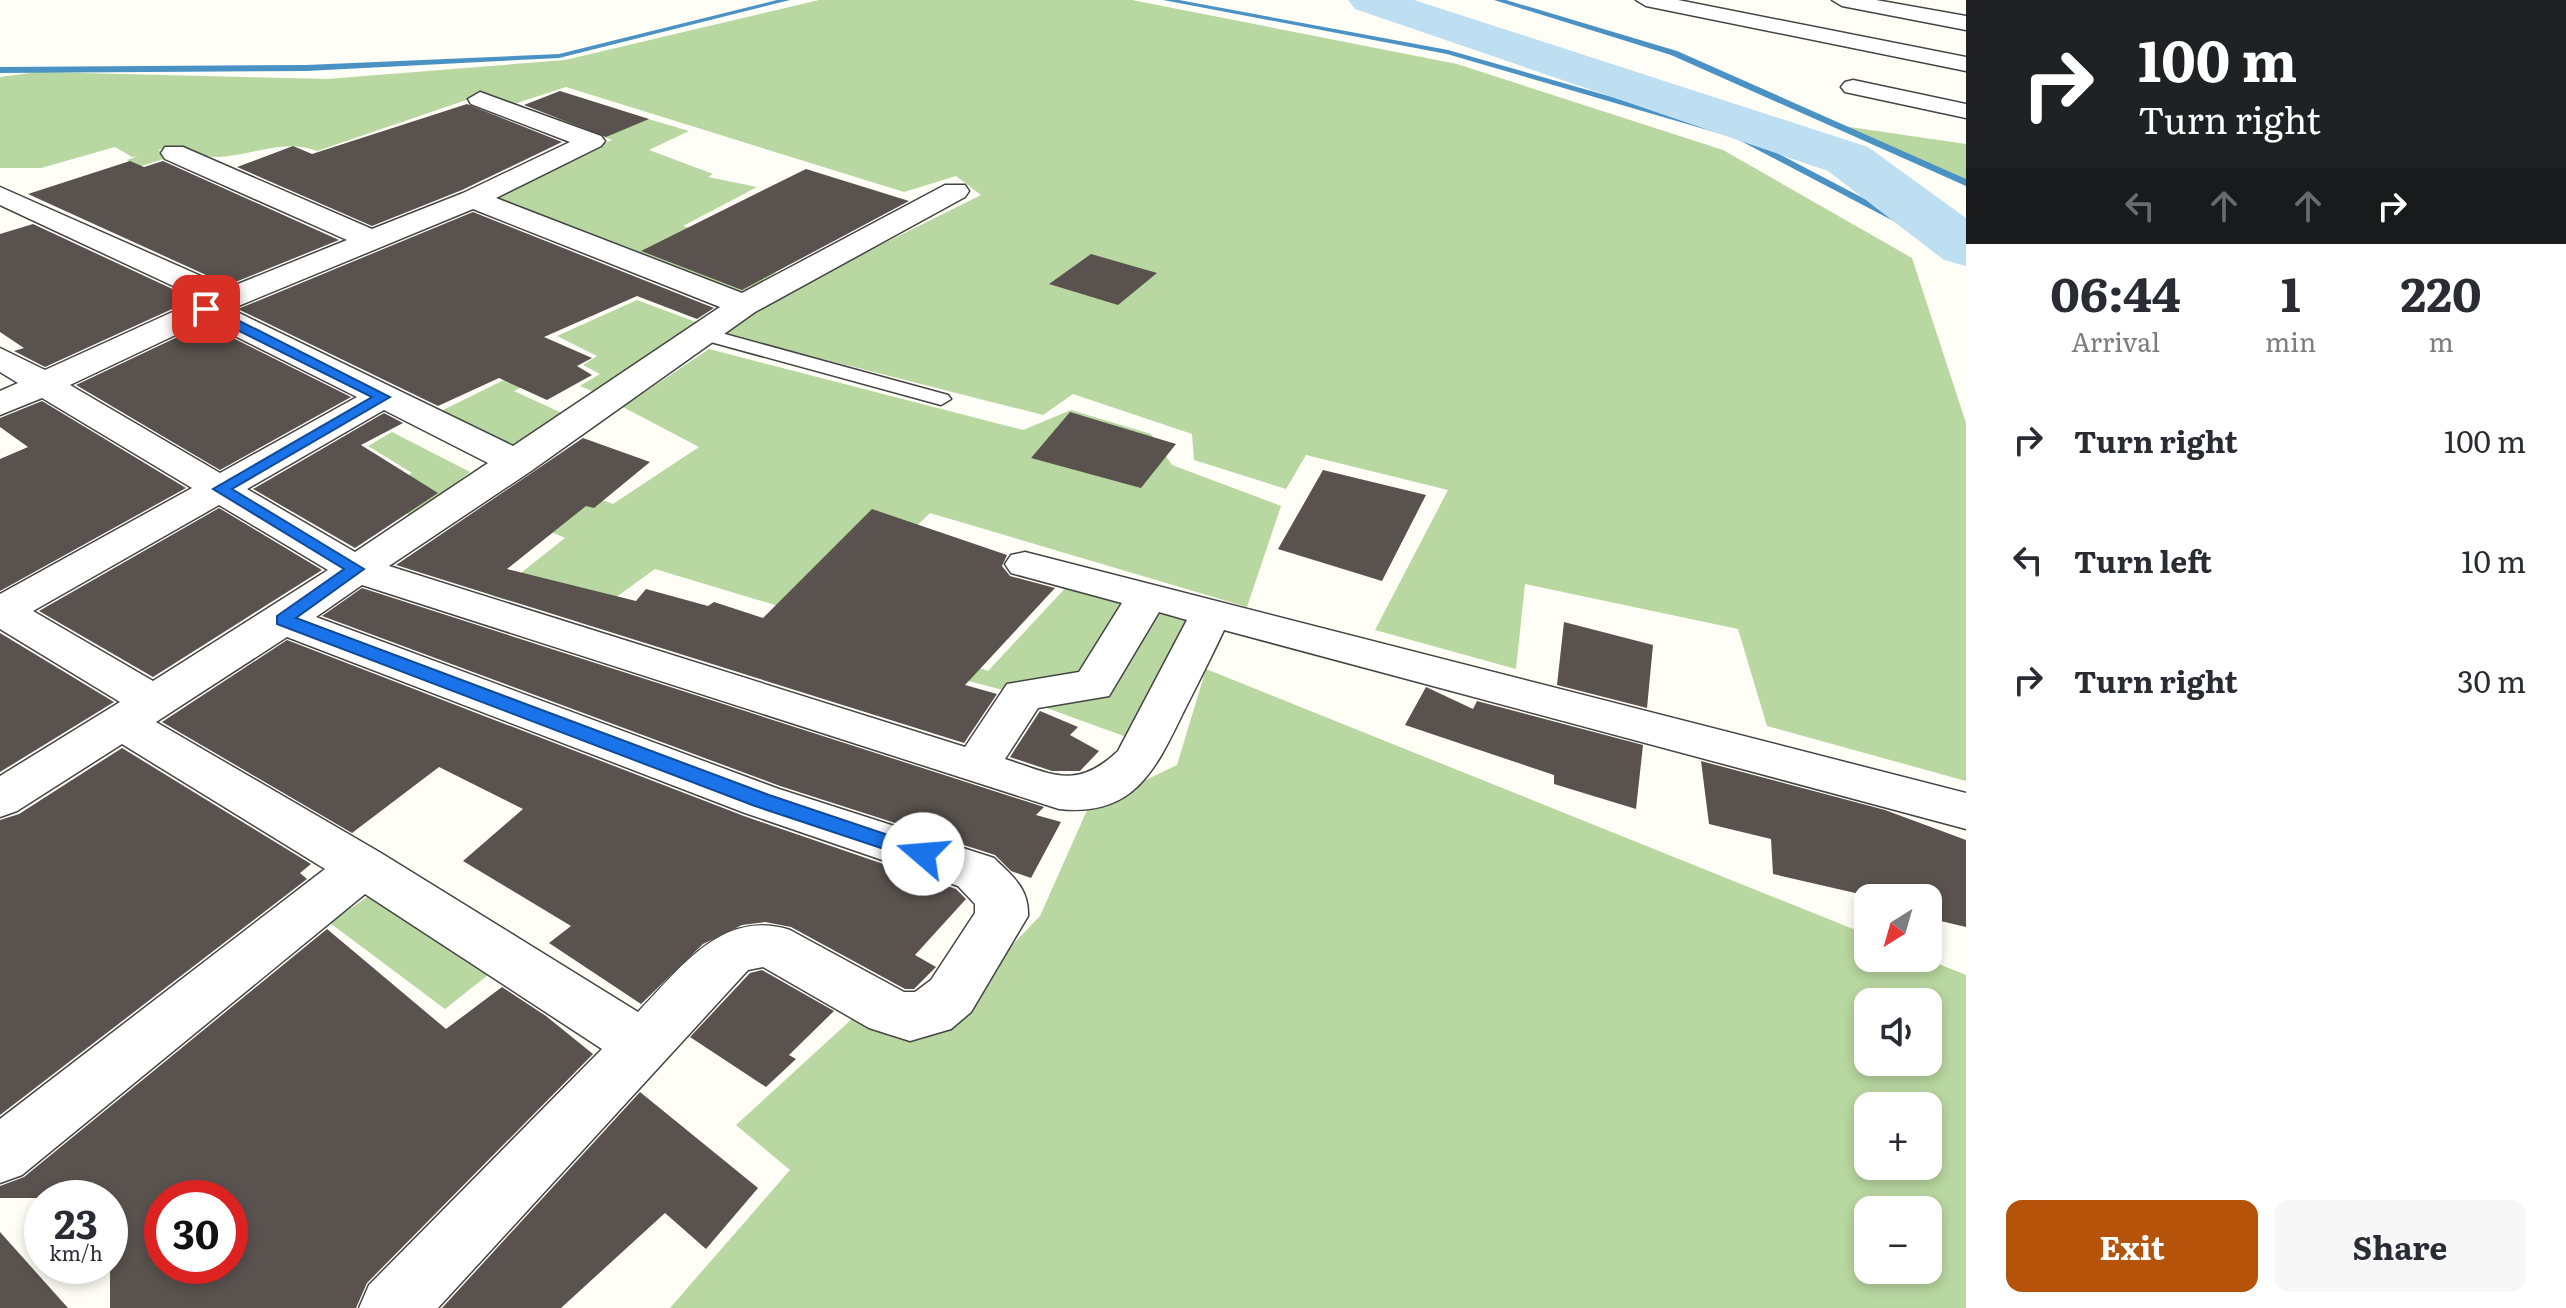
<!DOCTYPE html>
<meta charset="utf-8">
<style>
:root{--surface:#fff;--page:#f7f7f7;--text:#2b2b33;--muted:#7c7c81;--accent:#b45309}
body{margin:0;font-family:Literata,serif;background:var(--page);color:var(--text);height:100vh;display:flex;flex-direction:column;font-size:30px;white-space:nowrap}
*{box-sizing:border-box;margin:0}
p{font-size:26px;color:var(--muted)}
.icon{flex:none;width:44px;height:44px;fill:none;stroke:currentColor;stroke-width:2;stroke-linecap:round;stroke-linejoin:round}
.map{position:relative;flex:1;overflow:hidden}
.panel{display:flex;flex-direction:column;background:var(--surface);width:600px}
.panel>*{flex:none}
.guide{background:#202124;color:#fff;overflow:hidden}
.needle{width:52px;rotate:217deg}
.buttons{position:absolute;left:1854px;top:884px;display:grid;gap:16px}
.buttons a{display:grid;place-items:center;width:88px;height:88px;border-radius:16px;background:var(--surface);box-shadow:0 4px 12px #0003;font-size:40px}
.speed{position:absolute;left:24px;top:1180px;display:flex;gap:16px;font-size:40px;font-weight:700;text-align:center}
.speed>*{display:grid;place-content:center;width:104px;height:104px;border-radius:50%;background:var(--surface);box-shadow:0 4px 12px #0003;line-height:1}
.speed small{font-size:20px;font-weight:400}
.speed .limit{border:12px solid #d22;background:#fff;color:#111}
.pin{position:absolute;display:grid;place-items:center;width:68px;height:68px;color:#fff;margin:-34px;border-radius:16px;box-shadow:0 4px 12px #0006}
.me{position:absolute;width:88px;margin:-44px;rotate:288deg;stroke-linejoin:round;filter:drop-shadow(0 0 6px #0008)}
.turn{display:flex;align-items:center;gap:28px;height:168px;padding:0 40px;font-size:36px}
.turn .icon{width:104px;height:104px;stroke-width:2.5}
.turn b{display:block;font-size:56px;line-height:68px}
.lanes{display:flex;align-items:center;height:76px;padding:0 40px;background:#0003;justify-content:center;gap:40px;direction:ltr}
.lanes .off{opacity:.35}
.eta{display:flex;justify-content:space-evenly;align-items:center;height:136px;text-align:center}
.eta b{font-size:48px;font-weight:700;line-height:56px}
.action{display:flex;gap:16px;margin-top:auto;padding:16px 40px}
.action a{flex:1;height:92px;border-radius:16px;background:var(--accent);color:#fff;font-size:32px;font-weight:700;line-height:92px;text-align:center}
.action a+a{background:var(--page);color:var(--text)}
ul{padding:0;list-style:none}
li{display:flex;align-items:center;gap:24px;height:120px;padding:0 40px}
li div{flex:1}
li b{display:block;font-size:30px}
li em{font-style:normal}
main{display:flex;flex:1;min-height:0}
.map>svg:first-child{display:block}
.forest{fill:#b9d7a1;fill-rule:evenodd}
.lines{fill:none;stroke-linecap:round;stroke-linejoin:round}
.stream{fill:#4a92c4;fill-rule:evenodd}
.river{fill:#bedef2;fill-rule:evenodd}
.building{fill:#59524e;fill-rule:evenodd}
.lane-casing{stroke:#444;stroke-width:3}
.street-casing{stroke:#444;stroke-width:3}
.lane{fill:#fff;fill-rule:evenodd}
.street{fill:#fff;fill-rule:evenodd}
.route{fill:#1a73e8;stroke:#114b97;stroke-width:2}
</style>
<main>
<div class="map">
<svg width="1966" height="1308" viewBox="0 0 1966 1308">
<rect width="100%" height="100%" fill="#fefdf6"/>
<path class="forest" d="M 819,0 L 1132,0 L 1457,64 L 1723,150 L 1912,258 L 1966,423 L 1966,781 L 1767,726 L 1738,629 L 1525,584 L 1516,669 L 1375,630 L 1448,490 L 1306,455 L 1286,489 L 1194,460 L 1192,434 L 1073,394 L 1043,415 L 725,334 L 756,307 L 981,195 L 956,176 L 904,192 L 566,87 L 514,104 L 484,94 L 317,151 C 282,138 253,156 218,157 C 195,157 184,144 158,150 L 170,157 L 110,176 L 130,163 L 127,160 L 138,156 L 132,157 L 115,147 L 41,168 L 0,168 L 0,77 L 38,72 L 327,79 L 565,60 Z
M 594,103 L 689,131 L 649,150 L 713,174 L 708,177 L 757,187 L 683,226 L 719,238 L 704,248 L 777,273 L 744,292 L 485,198 L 612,140 L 554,119 Z
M 1836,125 L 1966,144 L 1966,184 L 1953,177 Z
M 637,300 L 704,325 L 601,395 L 580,386 L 600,374 L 583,365 L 597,356 L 557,336 Z
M 709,349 L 1023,430 L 1071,410 L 1151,434 L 1172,465 L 1281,506 L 1247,607 L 930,513 L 822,619 L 655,569 L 583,621 L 492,596 L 565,538 L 490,505 L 544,477 L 613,504 L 699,447 L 623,407 Z
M 526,369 L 542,377 L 514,391 L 564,414 L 513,450 L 439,412 Z
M 392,432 L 470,472 L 413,517 L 375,496 L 412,473 L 368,446 Z
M 1071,582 L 1135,600 L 1083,679 L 1011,692 L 890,661 L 868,629 L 988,671 Z
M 1153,605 L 1199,617 L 1132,739 L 1033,703 L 1098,692 Z
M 1206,669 L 1868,935 L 1868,958 L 1924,958 L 1966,975 L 1966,1308 L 670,1308 L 790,1170 L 736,1125 L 853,1018 L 938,1022 L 1040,916 L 1088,808 L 1177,765 ZM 1868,1002 L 1928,1002 L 1928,1062 L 1868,1062 ZM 1868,1106 L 1928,1106 L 1928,1166 L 1868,1166 ZM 1868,1210 L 1928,1210 L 1928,1270 L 1868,1270 Z
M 380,888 L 498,967 L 445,1009 L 330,923 Z"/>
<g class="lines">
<path class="stream" d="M 777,0 L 790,0 L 559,58 L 306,71 L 0,73 L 0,67 L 306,65 L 559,54 Z
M 1163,0 L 1179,0 L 1448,50 L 1741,134 L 1966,252 L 1966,259 L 1735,138 L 1447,54 Z
M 1494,0 L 1506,0 L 1677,51 L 1966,179 L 1966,186 L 1671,55 Z"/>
<path class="river" d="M 1348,0 L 1414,0 L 1868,147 L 1966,218 L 1966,266 L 1944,260 L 1828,171 L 1355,9 Z"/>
</g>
<path class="building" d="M 560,91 L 649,119 L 606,137 L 524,105 Z
M 467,104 L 562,142 L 462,190 L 372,226 L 237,167 L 293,146 L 312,154 Z
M 130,161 L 144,167 L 163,161 L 339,240 L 228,285 L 28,194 Z
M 806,169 L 909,201 L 742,290 L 641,251 Z
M 473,212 L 714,308 L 697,319 L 637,296 L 544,337 L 592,358 L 577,366 L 592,375 L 547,400 L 499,378 L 438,406 L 238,309 Z
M 33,224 L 194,299 L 45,367 L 14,351 L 24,348 L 0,332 L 0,234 Z
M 1091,254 L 1157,273 L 1118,305 L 1049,284 Z
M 205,324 L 351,397 L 220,470 L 76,385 Z
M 42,401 L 186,488 L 0,591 L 0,459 L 28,447 L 0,427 L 0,418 Z
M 1070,412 L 1176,444 L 1141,488 L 1031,458 Z
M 384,413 L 403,423 L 361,445 L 438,493 L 355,548 L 253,489 Z
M 583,438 L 650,462 L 594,508 L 586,506 L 507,569 L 636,601 L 646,589 L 708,606 L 714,602 L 763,618 L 872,509 L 1007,555 L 1002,566 L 1010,576 L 1055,588 L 965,685 L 997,694 L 964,743 L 396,565 Z
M 1323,470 L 1426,495 L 1382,581 L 1278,549 Z
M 219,508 L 322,570 L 153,677 L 39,611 Z
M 362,588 L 1044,807 L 1036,815 L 1061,822 L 1031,878 L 1011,871 L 995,855 L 780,786 L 322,616 Z
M 1564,622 L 1653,645 L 1647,708 L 1557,685 Z
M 0,633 L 114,702 L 0,772 Z
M 287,640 L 744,816 L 956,889 L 966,899 L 915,955 L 936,967 L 914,989 L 905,989 L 791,927 L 765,922 L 742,925 L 703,944 L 641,1004 L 549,943 L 571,926 L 463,861 L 523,809 L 439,767 L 352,833 L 162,722 Z
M 1426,687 L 1473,709 L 1477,701 L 1643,745 L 1636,809 L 1554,784 L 1554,775 L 1405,725 Z
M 1040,711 L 1078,727 L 1070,735 L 1099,751 L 1080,771 L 1052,771 L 1010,757 Z
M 122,748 L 311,864 L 300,873 L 307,879 L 0,1115 L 0,820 L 19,814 Z
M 1701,761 L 1885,810 L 1966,840 L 1966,927 L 1928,918 L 1928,898 L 1877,898 L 1773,874 L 1771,839 L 1709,824 Z
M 327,929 L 446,1029 L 502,987 L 546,1016 L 593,1054 L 367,1283 L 356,1308 L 110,1308 L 110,1198 L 0,1198 L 0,1186 L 24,1177 ZM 162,1198 L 230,1198 L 230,1266 L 162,1266 Z
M 762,970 L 834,1011 L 789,1055 L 796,1059 L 766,1087 L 690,1037 L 750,973 Z
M 640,1092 L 758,1188 L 706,1249 L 665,1213 L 561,1308 L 442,1308 Z
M 0,1232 L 68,1308 L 0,1308 Z"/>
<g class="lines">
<defs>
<path id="lane" d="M 703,328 L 948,395 L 951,399 L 941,405 L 696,338 L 693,334 Z"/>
<path id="street" d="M 1636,0 L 1678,0 L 1966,57 L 1966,71 L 1646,6 Z
M 1832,0 L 1876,0 L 1966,16 L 1966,30 L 1842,6 Z
M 1853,80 L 1966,104 L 1966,118 L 1845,92 L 1841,87 L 1845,82 Z
M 480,92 L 601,136 L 605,141 L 601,146 L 496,198 L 742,293 L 945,185 L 965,185 L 969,191 L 965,197 L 755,312 L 531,471 L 389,566 L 965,747 L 1007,684 L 1079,672 L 1122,603 L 1011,573 L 1005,564 L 1011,555 L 1025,552 L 1966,793 L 1966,829 L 1224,630 C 1211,658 1197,685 1183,713 C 1155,771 1133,817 1059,809 L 362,585 L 316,617 L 779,789 L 994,858 C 1013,877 1029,888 1028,916 L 971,1012 L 951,1029 L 910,1041 L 869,1028 L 763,967 L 748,970 L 438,1308 L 359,1308 L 369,1285 L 602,1049 L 365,894 L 22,1175 L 0,1183 L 0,1119 L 325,869 L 122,744 L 17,811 L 0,817 L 0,776 L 120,702 L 0,629 L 0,594 L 192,488 L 42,398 L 0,415 L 0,391 L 18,383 L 0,372 L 0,348 L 45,370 L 201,299 L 0,205 L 0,187 L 228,288 L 347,240 L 165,159 L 161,153 L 165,147 L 183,147 L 372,229 L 463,193 L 570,142 L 471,104 L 468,99 ZM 473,209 L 720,307 L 513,446 L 231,309 ZM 205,321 L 357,397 L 220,473 L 70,385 ZM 384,410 L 488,463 L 355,552 L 247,489 ZM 219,505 L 328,570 L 153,681 L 33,611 ZM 1159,612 L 1187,620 L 1118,751 C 1077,790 1054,775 1005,759 L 1038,708 L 1109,696 ZM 287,637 L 745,813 L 958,886 L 975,904 L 975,913 L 931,980 L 915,992 L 904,992 L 790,930 C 722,908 680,969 638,1012 L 381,853 L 156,722 Z"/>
</defs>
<use href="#lane" class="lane-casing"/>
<use href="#street" class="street-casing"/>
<use href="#lane" class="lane"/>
<use href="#street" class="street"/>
</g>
<path class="route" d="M 201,306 L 210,306 L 390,397 L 232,489 L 364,569 L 296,618 L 769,795 L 930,849 L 933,854 L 930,860 L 923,862 L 755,806 L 277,624 L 277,616 L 344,569 L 213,489 L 372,397 L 201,312 Z"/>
</svg>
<div class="buttons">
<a><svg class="needle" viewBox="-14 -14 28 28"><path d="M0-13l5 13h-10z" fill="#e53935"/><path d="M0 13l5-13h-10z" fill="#7c7c81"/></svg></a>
<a><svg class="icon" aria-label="sound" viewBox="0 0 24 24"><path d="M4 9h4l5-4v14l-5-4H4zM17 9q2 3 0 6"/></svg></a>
<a>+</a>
<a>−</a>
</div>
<div class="speed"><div>23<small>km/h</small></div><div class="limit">30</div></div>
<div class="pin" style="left:206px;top:309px;background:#d93025"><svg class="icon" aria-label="arrive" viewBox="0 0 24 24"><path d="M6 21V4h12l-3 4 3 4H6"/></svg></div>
<svg class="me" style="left:923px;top:854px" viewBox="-20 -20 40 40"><circle r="19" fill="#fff"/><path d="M0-13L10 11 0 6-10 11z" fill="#1a73e8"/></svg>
</div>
<section class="panel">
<div class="guide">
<div class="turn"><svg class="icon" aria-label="right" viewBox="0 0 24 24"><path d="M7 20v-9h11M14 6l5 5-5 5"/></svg><div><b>100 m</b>Turn right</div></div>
<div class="lanes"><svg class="icon off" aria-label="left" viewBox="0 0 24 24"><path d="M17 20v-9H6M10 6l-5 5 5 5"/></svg><svg class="icon off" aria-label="ahead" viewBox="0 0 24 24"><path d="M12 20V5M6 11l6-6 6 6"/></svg><svg class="icon off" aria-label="ahead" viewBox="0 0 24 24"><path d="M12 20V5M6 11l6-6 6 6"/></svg><svg class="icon" aria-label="right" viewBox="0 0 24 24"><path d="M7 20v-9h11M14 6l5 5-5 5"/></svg></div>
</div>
<div class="eta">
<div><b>06:44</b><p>Arrival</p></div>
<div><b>1</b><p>min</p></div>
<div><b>220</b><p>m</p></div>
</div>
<ul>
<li><svg class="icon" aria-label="right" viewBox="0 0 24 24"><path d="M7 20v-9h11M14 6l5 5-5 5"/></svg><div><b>Turn right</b></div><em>100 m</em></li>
<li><svg class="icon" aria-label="left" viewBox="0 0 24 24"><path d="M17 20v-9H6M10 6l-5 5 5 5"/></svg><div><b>Turn left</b></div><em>10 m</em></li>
<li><svg class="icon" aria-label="right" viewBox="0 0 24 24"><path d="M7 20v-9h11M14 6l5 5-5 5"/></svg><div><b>Turn right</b></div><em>30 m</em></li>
</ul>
<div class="action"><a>Exit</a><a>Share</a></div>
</section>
</main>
